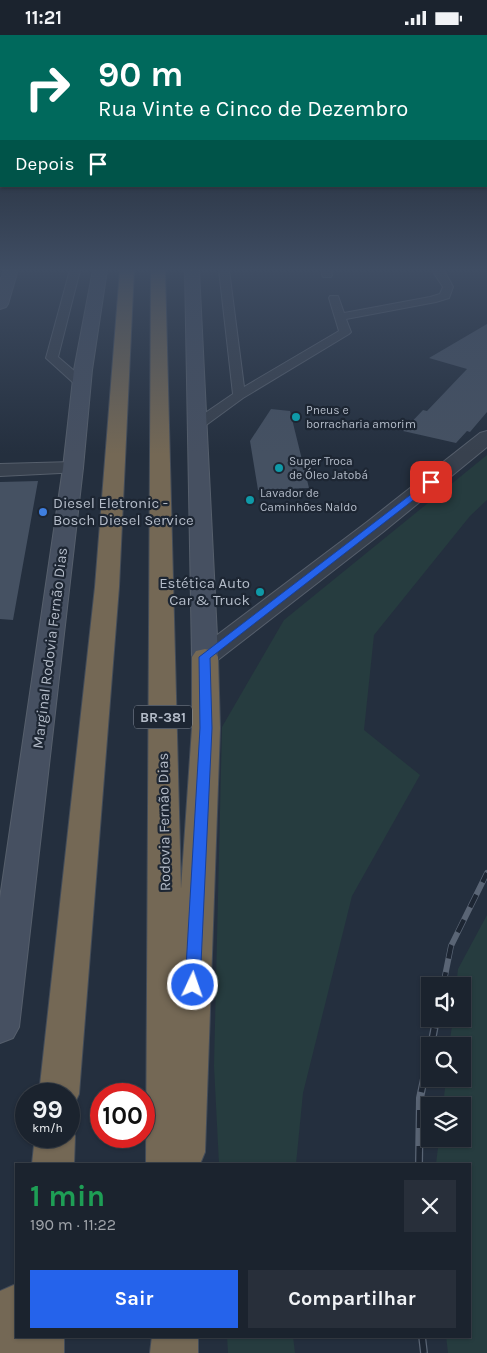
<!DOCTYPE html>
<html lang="pt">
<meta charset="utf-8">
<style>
:root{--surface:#1b232e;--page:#282f3a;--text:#f1f3f6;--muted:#a0a4aa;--line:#39404a;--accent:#2563eb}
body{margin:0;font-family:Karla,sans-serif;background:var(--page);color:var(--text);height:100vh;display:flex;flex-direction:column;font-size:19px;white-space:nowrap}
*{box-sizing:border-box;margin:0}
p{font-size:16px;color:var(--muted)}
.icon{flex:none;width:28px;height:28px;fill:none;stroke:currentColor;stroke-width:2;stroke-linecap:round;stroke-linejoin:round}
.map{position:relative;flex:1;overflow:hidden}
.sheet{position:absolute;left:15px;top:1128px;width:456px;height:175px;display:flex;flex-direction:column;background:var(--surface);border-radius:0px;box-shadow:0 1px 4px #0004,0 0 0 1px var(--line)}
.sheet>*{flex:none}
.top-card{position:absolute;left:0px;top:0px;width:488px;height:152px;box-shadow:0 1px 4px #0004,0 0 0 1px var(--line);background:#00695c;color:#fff;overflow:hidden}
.buttons{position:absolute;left:421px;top:942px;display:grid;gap:10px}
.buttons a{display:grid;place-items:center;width:50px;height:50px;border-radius:0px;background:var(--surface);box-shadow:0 1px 4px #0004,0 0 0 1px var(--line);font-size:25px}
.speed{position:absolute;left:15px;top:1048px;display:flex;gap:10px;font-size:25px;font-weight:700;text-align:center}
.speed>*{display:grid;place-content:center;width:65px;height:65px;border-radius:50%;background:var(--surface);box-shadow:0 1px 4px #0004,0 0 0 1px var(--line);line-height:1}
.speed small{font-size:12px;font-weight:400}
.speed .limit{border:8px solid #d22;background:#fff;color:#111}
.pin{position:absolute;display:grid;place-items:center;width:42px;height:42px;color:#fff;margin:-21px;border-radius:10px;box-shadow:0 2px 8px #0006}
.me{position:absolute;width:55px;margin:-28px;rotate:3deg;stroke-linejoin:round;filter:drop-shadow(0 0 4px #0008)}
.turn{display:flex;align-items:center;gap:18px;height:105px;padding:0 15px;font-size:22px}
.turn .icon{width:65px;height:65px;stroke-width:2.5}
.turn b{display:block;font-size:35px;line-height:42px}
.then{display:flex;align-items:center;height:48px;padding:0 15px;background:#0003;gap:10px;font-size:19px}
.round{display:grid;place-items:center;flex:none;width:52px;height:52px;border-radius:0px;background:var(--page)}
.head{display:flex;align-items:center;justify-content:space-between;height:85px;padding:0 15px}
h1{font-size:30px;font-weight:700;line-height:38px;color:#1e9e55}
.cta{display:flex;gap:10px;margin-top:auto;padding:10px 15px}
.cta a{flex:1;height:58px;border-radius:0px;background:var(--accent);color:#fff;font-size:20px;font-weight:700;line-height:58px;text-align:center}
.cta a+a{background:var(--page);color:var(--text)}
.status{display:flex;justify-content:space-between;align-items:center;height:35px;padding:0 25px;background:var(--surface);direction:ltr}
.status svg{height:14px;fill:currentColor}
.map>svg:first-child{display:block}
.green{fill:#263c3f}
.building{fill:#455162}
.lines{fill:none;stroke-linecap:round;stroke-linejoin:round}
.lane-casing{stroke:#565f6c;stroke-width:2}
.street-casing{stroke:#565f6c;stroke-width:2}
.secondary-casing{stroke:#565f6c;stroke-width:2}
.highway-casing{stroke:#434c59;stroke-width:2}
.lane{fill:#38414e;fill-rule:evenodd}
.street{fill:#38414e;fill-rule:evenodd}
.secondary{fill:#465061;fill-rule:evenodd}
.highway{fill:#746855;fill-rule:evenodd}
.rail-far1-casing{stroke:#5a6575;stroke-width:6}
.rail-casing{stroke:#5a6575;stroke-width:8}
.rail-far1{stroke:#1d2633;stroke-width:4.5;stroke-dasharray:14;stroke-linecap:butt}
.rail{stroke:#1d2633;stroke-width:5.5;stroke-dasharray:18;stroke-linecap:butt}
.route{fill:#2563eb;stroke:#184099}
.culture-dot{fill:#0f9aa8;stroke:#1d2633;stroke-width:2}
.shop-dot{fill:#3f7fe0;stroke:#1d2633;stroke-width:2}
.labels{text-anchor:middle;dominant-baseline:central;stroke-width:4.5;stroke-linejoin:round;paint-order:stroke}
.far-poi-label{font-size:12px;fill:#b4bcc9;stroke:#1d2633;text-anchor:start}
.shield{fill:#1d2633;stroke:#878f9c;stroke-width:1}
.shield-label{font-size:14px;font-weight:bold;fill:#b4bcc9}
.poi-label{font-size:15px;fill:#b4bcc9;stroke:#1d2633;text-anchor:start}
.street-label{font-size:15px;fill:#b4bcc9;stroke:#1d2633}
</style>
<div class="status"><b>11:21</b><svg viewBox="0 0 49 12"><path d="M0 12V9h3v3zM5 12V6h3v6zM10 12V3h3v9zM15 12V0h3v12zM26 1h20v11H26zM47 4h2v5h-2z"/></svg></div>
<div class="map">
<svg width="487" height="1318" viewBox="0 0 487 1318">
<rect width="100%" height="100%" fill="#242f3e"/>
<path class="green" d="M 487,420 L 487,465 L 470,481 L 374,600 L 364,695 L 420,740 L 352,861 L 303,1058 L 296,1129 L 219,1129 L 214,1031 L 222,692 L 284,585 Z
M 487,880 L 487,1318 L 448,1318 L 446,1301 L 470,1301 L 470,1129 L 436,1129 L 439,1104 L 462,1104 L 462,1071 L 443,1071 L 446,1044 L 462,1044 L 462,1011 L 449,1011 L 453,984 L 462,984 L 462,951 L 456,951 L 458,934 Z
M 227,1301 L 293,1301 L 295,1318 L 228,1318 Z"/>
<path class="building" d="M 487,289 L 487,377 L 470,397 L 467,396 L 456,408 L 403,396 L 423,375 L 427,376 L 467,334 L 429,323 Z
M 271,374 L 290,376 L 309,453 L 258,455 L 250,406 Z
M 38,446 L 13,585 L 0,584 L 0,447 Z"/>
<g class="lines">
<defs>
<path id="lane" d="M 70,235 L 80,235 L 58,322 L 86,346 L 88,349 L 82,353 L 78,352 L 46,323 Z
M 219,235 L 229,235 L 244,352 L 339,296 L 329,263 L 330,261 L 338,261 L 344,278 L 430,262 L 440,259 L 443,252 L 432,235 L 444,235 L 453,252 L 449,263 L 436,267 L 346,284 L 351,297 L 349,299 L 243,363 L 202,393 L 192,393 L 190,390 L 192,387 L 233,359 Z
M 321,235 L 331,235 L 332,240 L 331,242 L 323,242 Z"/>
<path id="street" d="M 487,396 L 487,412 L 383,497 L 214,628 L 205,630 L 196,628 L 192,622 L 196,616 L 367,487 L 480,398 Z
M 73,427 L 80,429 L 83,433 L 80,437 L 0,441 L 0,429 Z"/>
<path id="secondary" d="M 4,235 L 18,235 L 8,269 L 6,272 L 0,274 L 0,246 Z
M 93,235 L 107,235 L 92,335 L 83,433 L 19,992 L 13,1003 L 0,1008 L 0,863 L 63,433 L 74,335 Z
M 185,235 L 199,235 L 218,622 L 214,628 L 205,630 L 196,628 L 192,622 Z"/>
<path id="highway" d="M 120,235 L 134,235 L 119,552 L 79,1059 L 73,1072 L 69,1073 L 69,1059 L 39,1059 L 95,552 Z
M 151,235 L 165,235 L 181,854 L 192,693 L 192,622 L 196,616 L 205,614 L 214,616 L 218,622 L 220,693 L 205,1117 L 200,1129 L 146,1129 Z
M 69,1087 L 75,1101 L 74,1129 L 32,1129 L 35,1101 L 69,1101 Z
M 16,1249 L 16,1301 L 64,1301 L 64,1318 L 0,1318 L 0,1256 Z
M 152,1301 L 198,1301 L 198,1318 L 150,1318 Z"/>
</defs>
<use href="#lane" class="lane-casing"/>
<use href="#street" class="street-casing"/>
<use href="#secondary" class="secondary-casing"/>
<use href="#highway" class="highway-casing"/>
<use href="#lane" class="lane"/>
<use href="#street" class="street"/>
<use href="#secondary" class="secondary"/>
<use href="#highway" class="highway"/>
<defs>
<path id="rail-far1" d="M 443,951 L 451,911 L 487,838
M 435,991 L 436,984"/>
<path id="rail" d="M 431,1011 L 435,990
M 419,1129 L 420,1063 L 430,1015
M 422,1301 L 424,1318"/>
</defs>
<use href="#rail-far1" class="rail-far1-casing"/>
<use href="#rail" class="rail-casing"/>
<use href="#rail-far1" class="rail-far1"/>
<use href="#rail" class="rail"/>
</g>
<linearGradient id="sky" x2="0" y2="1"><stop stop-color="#141a22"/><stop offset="0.56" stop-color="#3f4d63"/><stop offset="1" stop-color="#3f4d63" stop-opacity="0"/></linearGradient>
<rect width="487" height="419" fill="url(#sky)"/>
<path class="route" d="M 431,444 L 435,447 L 434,449 L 210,623 L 212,693 L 200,950 L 198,955 L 193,957 L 187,955 L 185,950 L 200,693 L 199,622 Z"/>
<g class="culture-dot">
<circle cx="296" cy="382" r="5"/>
<circle cx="279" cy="433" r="5"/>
<circle cx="250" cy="465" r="5"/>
<circle cx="260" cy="557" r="5"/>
</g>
<circle class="shop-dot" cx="43" cy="477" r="5"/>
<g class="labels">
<g class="far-poi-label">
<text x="306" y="375">Pneus e<tspan x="306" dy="14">borracharia amorim</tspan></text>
<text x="289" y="426">Super Troca<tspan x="289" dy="14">de Óleo Jatobá</tspan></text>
<text x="260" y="458">Lavador de<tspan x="260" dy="14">Caminhões Naldo</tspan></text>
</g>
<rect class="shield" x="134" y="670.5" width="58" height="23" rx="4"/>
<g class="shield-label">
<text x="163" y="682">BR-381</text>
</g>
<g class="poi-label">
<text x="53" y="468">Diesel Eletronic -<tspan x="53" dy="17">Bosch Diesel Service</tspan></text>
<text x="250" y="548" text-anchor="end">Estética Auto<tspan x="250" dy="17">Car &amp; Truck</tspan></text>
</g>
<g class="street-label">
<text transform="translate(50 613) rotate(-83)">Marginal Rodovia Fernão Dias</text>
<text transform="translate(164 787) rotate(-91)">Rodovia Fernão Dias</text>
</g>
</g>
</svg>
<div class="buttons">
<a><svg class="icon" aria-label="sound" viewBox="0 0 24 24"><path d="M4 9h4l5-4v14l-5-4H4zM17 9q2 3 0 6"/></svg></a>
<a><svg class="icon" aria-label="search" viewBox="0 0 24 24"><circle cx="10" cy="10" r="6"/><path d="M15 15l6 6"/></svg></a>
<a><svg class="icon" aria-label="layers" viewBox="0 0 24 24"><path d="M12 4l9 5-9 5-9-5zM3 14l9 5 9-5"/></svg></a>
</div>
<div class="speed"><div>99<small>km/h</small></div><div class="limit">100</div></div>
<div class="pin" style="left:431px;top:447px;background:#d93025"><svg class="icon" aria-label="arrive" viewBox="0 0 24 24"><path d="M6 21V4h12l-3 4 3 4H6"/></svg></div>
<svg class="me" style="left:193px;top:950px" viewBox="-20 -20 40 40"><circle r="17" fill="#2563eb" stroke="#fff" stroke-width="3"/><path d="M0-11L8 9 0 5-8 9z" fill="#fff"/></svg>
<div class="top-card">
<div class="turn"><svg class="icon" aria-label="right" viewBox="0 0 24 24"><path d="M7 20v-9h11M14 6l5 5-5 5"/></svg><div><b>90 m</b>Rua Vinte e Cinco de Dezembro</div></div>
<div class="then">Depois<svg class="icon" aria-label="arrive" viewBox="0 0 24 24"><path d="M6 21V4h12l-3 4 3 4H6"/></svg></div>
</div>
<section class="sheet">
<div class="head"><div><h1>1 min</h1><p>190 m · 11:22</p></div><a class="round"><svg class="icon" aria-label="close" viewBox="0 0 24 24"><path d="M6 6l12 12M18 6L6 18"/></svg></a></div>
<div class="cta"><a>Sair</a><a>Compartilhar</a></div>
</section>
</div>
